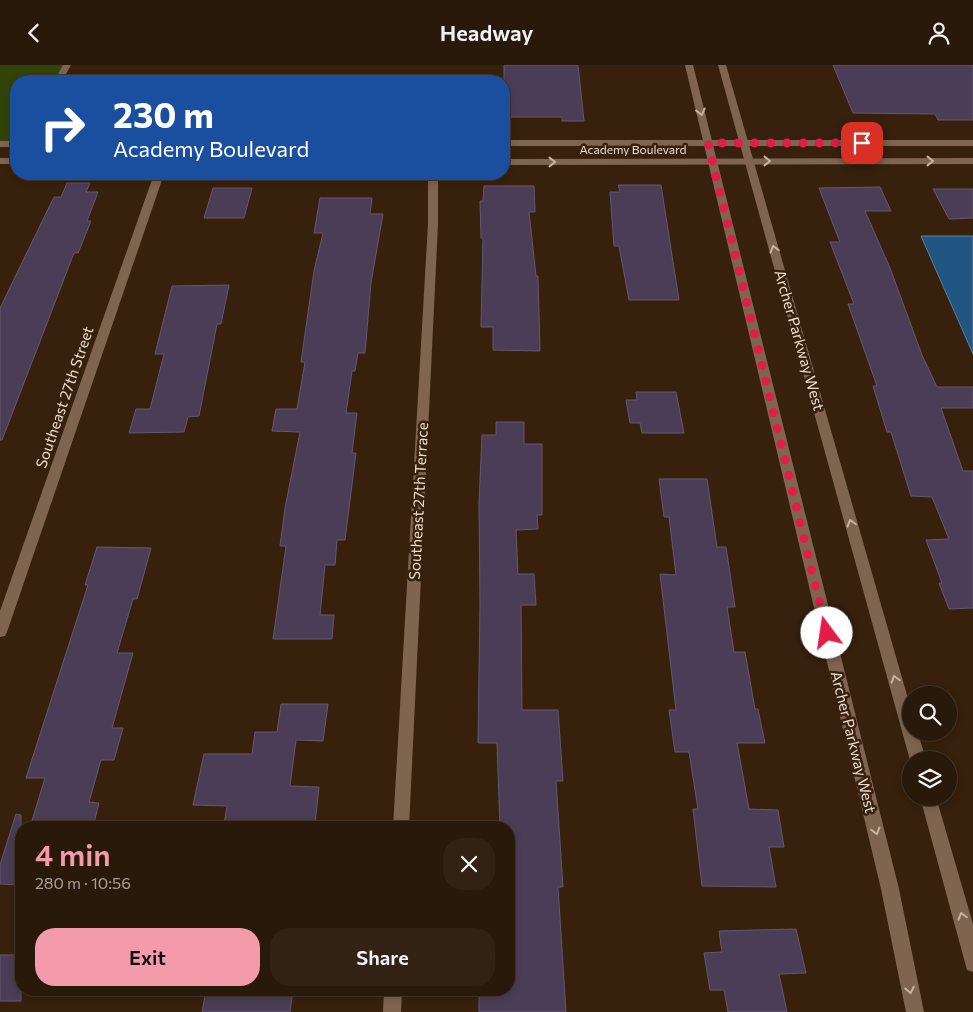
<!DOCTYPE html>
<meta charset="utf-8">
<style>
:root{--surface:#29190a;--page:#312213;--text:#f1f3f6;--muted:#a5a09c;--line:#45382b;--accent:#f39aab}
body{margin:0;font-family:Commissioner,sans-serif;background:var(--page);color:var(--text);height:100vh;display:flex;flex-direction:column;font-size:19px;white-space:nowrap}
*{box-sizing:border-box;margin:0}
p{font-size:16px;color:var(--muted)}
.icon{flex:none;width:28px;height:28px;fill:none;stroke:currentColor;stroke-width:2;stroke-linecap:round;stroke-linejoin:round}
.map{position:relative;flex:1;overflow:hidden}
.side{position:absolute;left:15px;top:756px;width:500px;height:175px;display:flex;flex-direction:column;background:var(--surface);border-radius:20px;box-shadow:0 2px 8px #0003,0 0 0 1px var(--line)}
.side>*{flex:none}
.hud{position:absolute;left:10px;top:10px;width:500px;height:105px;border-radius:20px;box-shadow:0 2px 8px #0003,0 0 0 1px var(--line);background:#1a4fa0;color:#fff;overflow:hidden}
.buttons{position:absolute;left:902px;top:621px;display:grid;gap:10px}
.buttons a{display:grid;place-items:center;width:55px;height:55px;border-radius:50%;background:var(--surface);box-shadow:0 2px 8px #0003,0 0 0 1px var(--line);font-size:25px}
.pin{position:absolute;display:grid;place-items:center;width:42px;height:42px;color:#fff;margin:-21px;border-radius:10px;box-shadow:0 2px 8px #0006}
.me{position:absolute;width:55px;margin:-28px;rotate:346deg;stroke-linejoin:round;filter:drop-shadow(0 0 4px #0008)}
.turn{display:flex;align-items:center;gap:18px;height:105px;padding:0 20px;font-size:22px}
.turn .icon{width:65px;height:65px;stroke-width:2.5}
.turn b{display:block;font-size:35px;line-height:42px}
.round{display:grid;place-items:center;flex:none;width:52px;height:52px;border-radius:20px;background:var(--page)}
.head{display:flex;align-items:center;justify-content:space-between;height:85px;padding:0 20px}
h1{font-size:30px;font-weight:600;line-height:38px;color:var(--accent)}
.action{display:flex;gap:10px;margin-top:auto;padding:10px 20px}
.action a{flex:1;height:58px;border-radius:20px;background:var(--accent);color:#111;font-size:20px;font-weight:600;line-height:58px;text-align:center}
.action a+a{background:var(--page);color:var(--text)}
header{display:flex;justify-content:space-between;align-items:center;height:65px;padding:0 20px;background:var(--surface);font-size:22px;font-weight:600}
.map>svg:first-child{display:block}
.green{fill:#324309}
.water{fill:#225682;stroke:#5f7e9a}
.building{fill:#4c3d56;stroke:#665671}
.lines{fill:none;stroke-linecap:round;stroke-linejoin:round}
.minor{fill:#7f6550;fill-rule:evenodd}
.tertiary{fill:#7f6550;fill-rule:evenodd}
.oneway{stroke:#c6b3a4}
.route{stroke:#e11d48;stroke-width:9;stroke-dasharray:0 16.2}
.labels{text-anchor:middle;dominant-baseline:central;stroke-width:5;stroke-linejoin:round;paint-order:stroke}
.far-street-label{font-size:12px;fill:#ecddd1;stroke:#37210d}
.street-label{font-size:15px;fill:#ecddd1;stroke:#37210d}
</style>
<header><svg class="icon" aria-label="back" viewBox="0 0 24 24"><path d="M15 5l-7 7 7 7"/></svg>Headway<svg class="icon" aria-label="person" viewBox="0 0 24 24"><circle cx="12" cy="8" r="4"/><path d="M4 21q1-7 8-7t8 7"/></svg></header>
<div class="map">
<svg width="973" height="947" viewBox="0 0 973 947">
<rect width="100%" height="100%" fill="#37210d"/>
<path class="green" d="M 0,0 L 67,0 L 58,16 L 16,16 L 16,79 L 0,79 Z"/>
<path class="water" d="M 921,171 L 973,171 L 973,289 Z"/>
<path class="building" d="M 504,0 L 578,0 L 584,56 L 562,56 L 562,52 L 504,52 Z
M 833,0 L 973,0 L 973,55 L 938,55 L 935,49 L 853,48 Z
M 67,118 L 90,118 L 86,127 L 98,127 L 87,156 L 91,156 L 78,188 L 74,188 L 2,375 L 0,375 L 0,243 L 54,132 L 61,132 Z
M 618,120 L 661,120 L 679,235 L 629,235 L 619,181 L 614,181 L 610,127 L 620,127 Z
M 484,121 L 534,121 L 535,147 L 529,147 L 536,211 L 538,211 L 540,286 L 493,285 L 493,262 L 481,262 L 483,173 L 481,173 L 480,136 L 483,136 Z
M 880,122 L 891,146 L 865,146 L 890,203 L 922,290 L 937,322 L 973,322 L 973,343 L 941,343 L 963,406 L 973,406 L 973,543 L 949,544 L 939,518 L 942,518 L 926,475 L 949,474 L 932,432 L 911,431 L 891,367 L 887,367 L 873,321 L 877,321 L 848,239 L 854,239 L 830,177 L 840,177 L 819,123 Z
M 213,123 L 252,123 L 244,153 L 204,153 Z
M 933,124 L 973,124 L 973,153 L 949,154 Z
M 320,133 L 372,133 L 370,149 L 383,149 L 371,218 L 365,288 L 358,288 L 355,306 L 352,306 L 346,348 L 357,348 L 352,388 L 356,388 L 345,475 L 337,475 L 335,500 L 325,500 L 320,550 L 334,550 L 332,574 L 273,574 L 286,481 L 280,481 L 285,443 L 300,367 L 272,366 L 276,344 L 297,344 L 305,297 L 301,297 L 314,206 L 323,168 L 314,168 Z
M 229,220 L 221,259 L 217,259 L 199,351 L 188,352 L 184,367 L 129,368 L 136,344 L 150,344 L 164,289 L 155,289 L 172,221 Z
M 636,327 L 676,327 L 684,368 L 642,368 L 640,358 L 630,358 L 626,335 L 637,335 Z
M 496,357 L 524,357 L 524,379 L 542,379 L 542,450 L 537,450 L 538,464 L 516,465 L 518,509 L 534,509 L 536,540 L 521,540 L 522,645 L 558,645 L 563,716 L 556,716 L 563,822 L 558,822 L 566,947 L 479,947 L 479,925 L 509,925 L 509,762 L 500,762 L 497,678 L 478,678 L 480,540 L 479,438 L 482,370 L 496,370 Z
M 659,414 L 707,414 L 717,482 L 726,482 L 735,542 L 727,542 L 734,587 L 745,587 L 755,644 L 758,644 L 765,678 L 737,678 L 749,744 L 778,745 L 784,782 L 769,782 L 776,822 L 702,821 L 693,744 L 698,744 L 689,687 L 675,687 L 669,645 L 676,645 L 660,509 L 676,510 L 669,452 L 664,452 Z
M 97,482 L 151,483 L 137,534 L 133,534 L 117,588 L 133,588 L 112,663 L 123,663 L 114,695 L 101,695 L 89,737 L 99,738 L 93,762 L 30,762 L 45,713 L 26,713 L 88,520 L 85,520 Z
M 281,639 L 328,639 L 323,676 L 296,675 L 290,721 L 319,722 L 315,760 L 224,759 L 227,741 L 193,740 L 204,689 L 252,689 L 255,667 L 277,667 Z
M 16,749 L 21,750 L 21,820 L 0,819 L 0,800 Z
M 796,864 L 806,908 L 779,909 L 787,947 L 728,947 L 724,925 L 710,925 L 704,888 L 722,887 L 719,866 Z
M 0,890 L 21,890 L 21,936 L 0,936 Z
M 206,925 L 293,925 L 290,947 L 202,947 Z"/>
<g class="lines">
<path class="minor" d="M 63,0 L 71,0 L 62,16 L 54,16 Z
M 504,75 L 973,75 L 973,81 L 504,81 Z
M 0,76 L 16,76 L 16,82 L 0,82 Z
M 0,93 L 16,93 L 16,99 L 0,99 Z
M 973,93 L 973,99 L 504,100 L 504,94 Z
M 154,109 L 164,109 L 7,567 L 5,571 L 0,572 L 0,546 Z
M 428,109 L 438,109 L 438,159 L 409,762 L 393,762 L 428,159 Z
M 384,925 L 402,925 L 401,947 L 383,947 Z"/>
<path class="tertiary" d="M 685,0 L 693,0 L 899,824 L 924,947 L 906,947 L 881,824 Z
M 718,0 L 726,0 L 911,644 L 911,668 L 918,668 L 926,695 L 911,695 L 911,698 L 910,695 Z
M 920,732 L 936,732 L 973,859 L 973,907 L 967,905 Z"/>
</g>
<defs><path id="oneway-chevron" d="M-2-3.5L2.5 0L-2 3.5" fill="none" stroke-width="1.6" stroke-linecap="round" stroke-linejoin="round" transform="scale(1.25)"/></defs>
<g class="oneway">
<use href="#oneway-chevron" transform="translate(701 47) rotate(76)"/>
<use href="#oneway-chevron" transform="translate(767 96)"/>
<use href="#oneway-chevron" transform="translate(930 96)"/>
<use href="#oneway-chevron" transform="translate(552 97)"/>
<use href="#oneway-chevron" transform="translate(774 184) rotate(-106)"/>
<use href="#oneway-chevron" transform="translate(851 458) rotate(-106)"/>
<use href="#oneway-chevron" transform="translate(895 614) rotate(-106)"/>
<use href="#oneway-chevron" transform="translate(876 766) rotate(75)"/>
<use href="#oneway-chevron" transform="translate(962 851) rotate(-106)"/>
<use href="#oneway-chevron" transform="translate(910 925) rotate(79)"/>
</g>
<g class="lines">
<path class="route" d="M 827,568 L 708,78 L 862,78"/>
</g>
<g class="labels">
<g class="far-street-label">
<text x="633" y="84">Academy Boulevard</text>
</g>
<g class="street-label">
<text transform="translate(800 275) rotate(74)">Archer Parkway West</text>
<text transform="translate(64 332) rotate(-71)">Southeast 27th Street</text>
<text transform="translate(418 436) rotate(-87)">Southeast 27th Terrace</text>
<text transform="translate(854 677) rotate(76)">Archer Parkway West</text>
</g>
</g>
</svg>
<div class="buttons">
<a><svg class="icon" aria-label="search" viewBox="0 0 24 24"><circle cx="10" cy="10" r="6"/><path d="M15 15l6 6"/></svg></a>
<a><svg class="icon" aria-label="layers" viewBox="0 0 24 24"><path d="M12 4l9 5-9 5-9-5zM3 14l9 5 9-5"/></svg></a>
</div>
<div class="pin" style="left:862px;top:78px;background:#d93025"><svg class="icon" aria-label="arrive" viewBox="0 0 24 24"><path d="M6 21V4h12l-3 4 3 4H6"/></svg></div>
<svg class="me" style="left:827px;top:568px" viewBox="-20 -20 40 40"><circle r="19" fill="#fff"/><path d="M0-13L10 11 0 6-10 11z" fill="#e11d48"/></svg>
<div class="hud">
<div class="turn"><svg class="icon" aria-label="right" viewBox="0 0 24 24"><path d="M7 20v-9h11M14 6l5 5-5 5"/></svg><div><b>230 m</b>Academy Boulevard</div></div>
</div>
<section class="side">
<div class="head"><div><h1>4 min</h1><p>280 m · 10:56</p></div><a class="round"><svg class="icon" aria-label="close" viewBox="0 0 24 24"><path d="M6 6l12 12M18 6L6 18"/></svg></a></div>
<div class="action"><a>Exit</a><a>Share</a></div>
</section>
</div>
